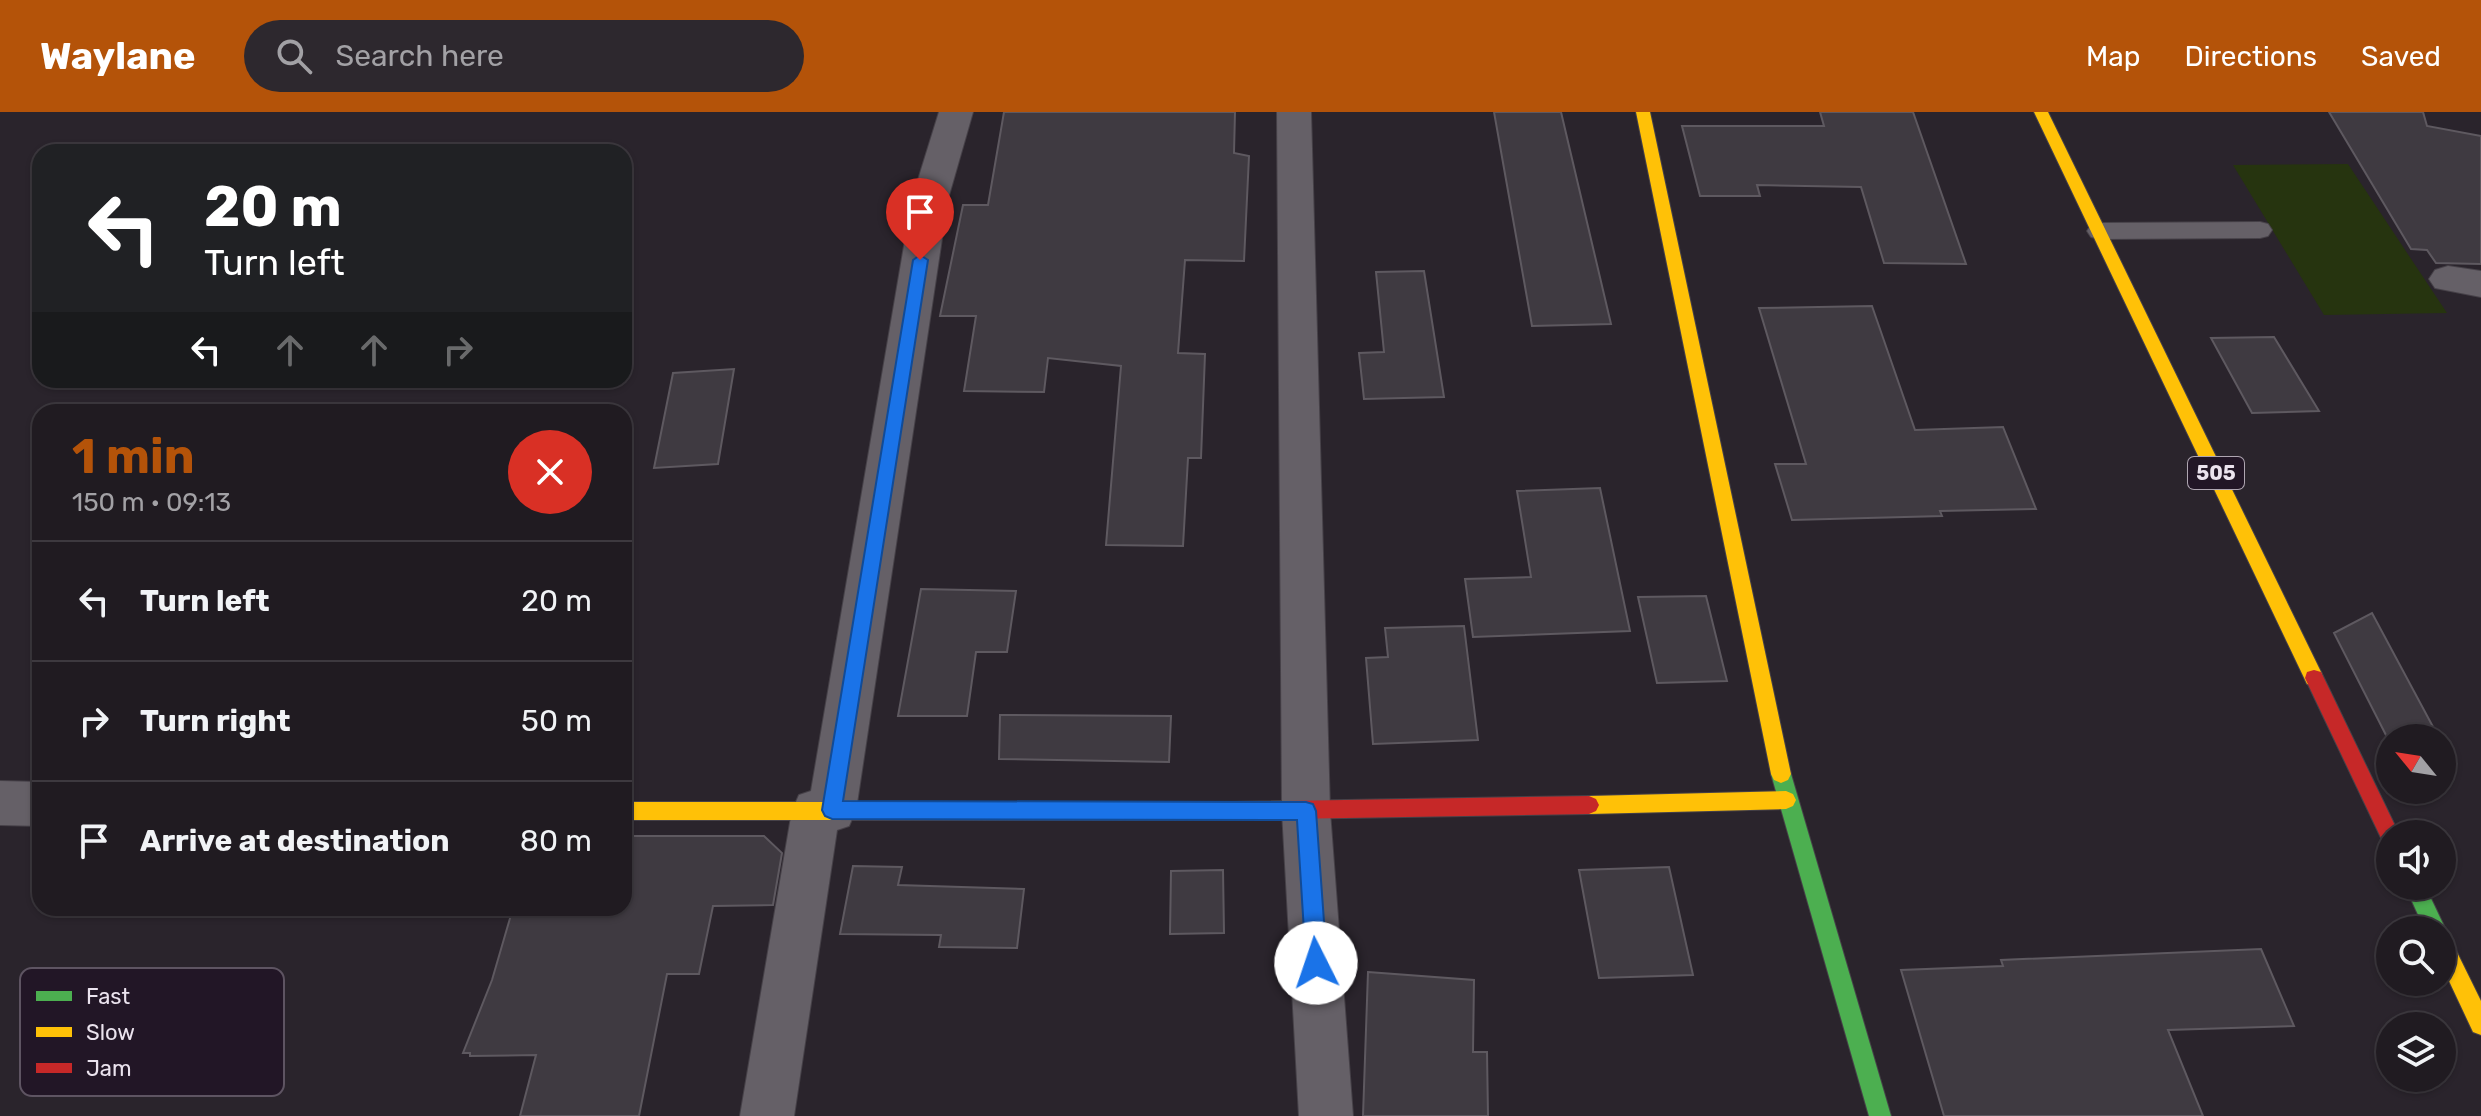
<!DOCTYPE html>
<meta charset="utf-8">
<style>
:root{--surface:#201b21;--page:#2d282e;--text:#f1f3f6;--muted:#a2a1a5;--line:#3d393f;--accent:#b45309}
body{margin:0;font-family:Rubik,sans-serif;background:var(--page);color:var(--text);height:100vh;display:flex;flex-direction:column;font-size:30px;white-space:nowrap}
*{box-sizing:border-box;margin:0}
p{font-size:26px;color:var(--muted)}
.icon{flex:none;width:44px;height:44px;fill:none;stroke:currentColor;stroke-width:2;stroke-linecap:round;stroke-linejoin:round}
.map{position:relative;flex:1;overflow:hidden}
.drawer{position:absolute;left:32px;top:292px;width:600px;height:512px;display:flex;flex-direction:column;background:var(--surface);border-radius:24px;box-shadow:0 2px 6px #0004,0 0 0 2px var(--line)}
.drawer>*{flex:none}
.banner{position:absolute;left:32px;top:32px;width:600px;height:244px;border-radius:24px;box-shadow:0 2px 6px #0004,0 0 0 2px var(--line);background:#202124;color:#fff;overflow:hidden}
.needle{width:52px;rotate:300deg}
.tools{position:absolute;left:2376px;top:612px;display:grid;gap:16px}
.tools a{display:grid;place-items:center;width:80px;height:80px;border-radius:50%;background:var(--surface);box-shadow:0 2px 6px #0004,0 0 0 2px var(--line);font-size:40px}
.pin{position:absolute;display:grid;place-items:center;width:68px;height:68px;color:#fff;margin:-82px -34px;border-radius:50% 50% 50% 0;rotate:-45deg;box-shadow:0 0 8px #0007}
.pin .icon{rotate:45deg}
.me{position:absolute;width:88px;margin:-44px;rotate:356deg;stroke-linejoin:round;filter:drop-shadow(0 0 6px #0008)}
.turn{display:flex;align-items:center;gap:28px;height:168px;padding:0 40px;font-size:36px}
.turn .icon{width:104px;height:104px;stroke-width:2.5}
.turn b{display:block;font-size:56px;line-height:68px}
.lanes{display:flex;align-items:center;height:76px;padding:0 40px;background:#0003;justify-content:center;gap:40px;direction:ltr}
.lanes .off{opacity:.35}
.round{display:grid;place-items:center;flex:none;width:84px;height:84px;border-radius:42px;background:var(--page)}
.summary{display:flex;align-items:center;justify-content:space-between;height:136px;padding:0 40px}
h1{font-size:48px;font-weight:700;line-height:60px;color:var(--accent)}
ul{padding:0;list-style:none}
li{display:flex;align-items:center;gap:24px;height:120px;padding:0 40px;border-top:2px solid var(--line)}
li div{flex:1}
li b{display:block;font-size:30px}
li em{font-style:normal}
header{display:flex;align-items:center;gap:48px;box-sizing:border-box;height:112px;padding:0 40px;background:var(--accent);color:#fff}
header strong{font-size:38px}
nav{display:flex;gap:44px;margin-inline-start:auto;font-size:28px}
.search{width:560px;height:72px;background:var(--page);display:flex;align-items:center;gap:20px;box-sizing:border-box;padding:0 28px;border-radius:44px;color:var(--muted);font-size:30px}
.map>svg:first-child{display:block}
.green{fill:#26340f}
.building{fill:#3f3a41;stroke:#5e5960;stroke-width:2}
.lines{fill:none;stroke-linecap:round;stroke-linejoin:round}
.lane-casing{stroke:#464148;stroke-width:2}
.street-casing{stroke:#464148;stroke-width:2}
.fast-casing{stroke:#464148;stroke-width:2}
.slow-casing{stroke:#464148;stroke-width:2}
.jam-casing{stroke:#464148;stroke-width:2}
.lane{fill:#656067;fill-rule:evenodd}
.street{fill:#656067;fill-rule:evenodd}
.fast{fill:#4caf50;fill-rule:evenodd}
.slow{fill:#ffc107;fill-rule:evenodd}
.jam{fill:#c62828;fill-rule:evenodd}
.route{fill:#1a73e8;stroke:#114b97;stroke-width:2}
.labels{text-anchor:middle;dominant-baseline:central;stroke-width:8;stroke-linejoin:round;paint-order:stroke}
.shield{fill:#221626;stroke:#afa6b2;stroke-width:2}
.shield-label{font-size:20px;font-weight:bold;fill:#ebe3ee}
.key{fill:#221626;stroke:#5e5462;stroke-width:2}
.key-label{font-size:22px;fill:#ebe3ee}
</style>
<header>
<strong>Waylane</strong>
<div class="search"><svg class="icon" aria-label="search" viewBox="0 0 24 24"><circle cx="10" cy="10" r="6"/><path d="M15 15l6 6"/></svg>Search here</div>
<nav><a>Map</a><a>Directions</a><a>Saved</a></nav>
</header>
<div class="map">
<svg width="2481" height="1004" viewBox="0 0 2481 1004">
<rect width="100%" height="100%" fill="#2a242c"/>
<path class="green" d="M 2348,52 L 2447,201 L 2324,203 L 2233,53 Z"/>
<path class="building" d="M 1004,0 L 1235,0 L 1234,41 L 1249,44 L 1244,149 L 1185,148 L 1178,241 L 1205,242 L 1201,346 L 1188,346 L 1183,434 L 1106,433 L 1121,254 L 1048,246 L 1044,280 L 964,279 L 976,204 L 940,204 L 963,93 L 988,93 Z
M 1494,0 L 1561,0 L 1611,212 L 1532,214 Z
M 1820,0 L 1913,0 L 1966,152 L 1884,151 L 1861,75 L 1757,73 L 1760,84 L 1700,84 L 1682,14 L 1824,14 Z
M 2329,0 L 2423,0 L 2427,14 L 2481,24 L 2481,152 L 2436,151 L 2427,138 L 2411,137 Z
M 1424,159 L 1444,285 L 1364,287 L 1359,241 L 1384,240 L 1376,160 Z
M 1872,194 L 1915,318 L 2003,315 L 2036,397 L 1940,399 L 1942,404 L 1792,408 L 1775,352 L 1806,352 L 1759,196 Z
M 2274,225 L 2319,299 L 2252,301 L 2211,226 Z
M 734,257 L 718,352 L 654,356 L 673,261 Z
M 1600,376 L 1630,519 L 1473,525 L 1465,467 L 1531,465 L 1517,379 Z
M 921,477 L 1016,479 L 1007,540 L 976,540 L 967,604 L 898,604 Z
M 1706,484 L 1727,569 L 1657,571 L 1638,485 Z
M 2372,501 L 2439,626 L 2390,626 L 2390,631 L 2334,521 Z
M 1464,514 L 1478,628 L 1373,632 L 1366,546 L 1388,545 L 1385,516 Z
M 1000,603 L 1171,604 L 1169,650 L 999,647 Z
M 630,724 L 764,724 L 782,741 L 773,793 L 713,794 L 699,862 L 667,862 L 639,1004 L 520,1004 L 536,943 L 470,944 L 470,941 L 463,941 L 492,868 L 513,796 L 624,796 L 624,749 Z
M 853,754 L 902,755 L 898,773 L 1024,777 L 1017,836 L 939,835 L 941,823 L 840,822 Z
M 1669,755 L 1693,863 L 1599,866 L 1579,758 Z
M 1223,758 L 1224,821 L 1170,822 L 1171,759 Z
M 2261,837 L 2294,914 L 2168,918 L 2203,1004 L 1944,1004 L 1901,858 L 2003,854 L 2001,848 Z
M 1368,860 L 1474,868 L 1473,940 L 1487,940 L 1488,1004 L 1363,1004 Z"/>
<g class="lines">
<defs>
<path id="lane" d="M 2260,110 L 2268,112 L 2272,118 L 2268,124 L 2260,126 L 2099,127 L 2091,125 L 2087,119 L 2091,113 L 2099,111 Z"/>
<path id="street" d="M 939,0 L 973,0 L 948,87 L 856,698 L 849,714 L 837,718 L 794,1004 L 740,1004 L 792,699 L 799,683 L 811,679 L 912,87 Z
M 1277,0 L 1311,0 L 1330,699 L 1353,1004 L 1299,1004 L 1282,699 Z
M 2448,154 L 2481,159 L 2481,185 L 2435,176 L 2429,167 L 2435,158 Z
M 0,669 L 40,670 L 40,714 L 0,713 Z"/>
<path id="fast" d="M 1781,653 L 1788,656 L 1791,662 L 1891,1004 L 1869,1004 L 1771,662 L 1774,656 Z
M 2405,774 L 2425,774 L 2446,818 L 2443,825 L 2442,818 L 2425,818 Z"/>
<path id="slow" d="M 1636,0 L 1650,0 L 1791,662 L 1788,668 L 1781,671 L 1774,668 L 1771,662 Z
M 2034,0 L 2048,0 L 2321,560 L 2323,566 L 2321,572 L 2314,574 L 2307,572 Z
M 1786,679 L 1793,682 L 1796,688 L 1793,694 L 1786,697 L 1589,702 L 1582,699 L 1579,693 L 1582,687 L 1589,684 Z
M 624,690 L 1231,690 L 1238,693 L 1241,699 L 1238,705 L 1231,708 L 624,708 Z
M 2442,821 L 2449,824 L 2481,889 L 2481,923 L 2473,920 L 2442,854 Z"/>
<path id="jam" d="M 2314,558 L 2321,560 L 2399,722 L 2390,722 L 2390,732 L 2383,730 L 2305,566 L 2307,560 Z
M 1589,684 L 1596,687 L 1599,693 L 1596,699 L 1589,702 L 1231,708 L 1224,705 L 1221,699 L 1224,693 L 1231,690 Z"/>
</defs>
<use href="#lane" class="lane-casing"/>
<use href="#street" class="street-casing"/>
<use href="#fast" class="fast-casing"/>
<use href="#slow" class="slow-casing"/>
<use href="#jam" class="jam-casing"/>
<use href="#lane" class="lane"/>
<use href="#street" class="street"/>
<use href="#fast" class="fast"/>
<use href="#slow" class="slow"/>
<use href="#jam" class="jam"/>
</g>
<path class="route" d="M 920,143 L 928,148 L 843,689 L 1306,690 L 1313,692 L 1316,699 L 1327,851 L 1324,859 L 1316,862 L 1309,859 L 1306,851 L 1297,708 L 832,707 L 825,704 L 822,698 L 913,148 Z"/>
<g class="labels">
<rect class="shield" x="2188" y="345" width="56" height="32" rx="6"/>
<g class="shield-label">
<text x="2216" y="361">505</text>
</g>
</g>
<rect x="20" y="856" width="264" height="128" rx="12" class="key"/>
<rect x="36" y="879" width="36" height="10" fill="#4caf50"/>
<rect x="36" y="915" width="36" height="10" fill="#ffc107"/>
<rect x="36" y="951" width="36" height="10" fill="#c62828"/>
<g class="key-label">
<text x="86" y="892">Fast</text>
<text x="86" y="928">Slow</text>
<text x="86" y="964">Jam</text>
</g>
</svg>
<div class="tools">
<a><svg class="needle" viewBox="-14 -14 28 28"><path d="M0-13l5 13h-10z" fill="#e53935"/><path d="M0 13l5-13h-10z" fill="#a2a1a5"/></svg></a>
<a><svg class="icon" aria-label="sound" viewBox="0 0 24 24"><path d="M4 9h4l5-4v14l-5-4H4zM17 9q2 3 0 6"/></svg></a>
<a><svg class="icon" aria-label="search" viewBox="0 0 24 24"><circle cx="10" cy="10" r="6"/><path d="M15 15l6 6"/></svg></a>
<a><svg class="icon" aria-label="layers" viewBox="0 0 24 24"><path d="M12 4l9 5-9 5-9-5zM3 14l9 5 9-5"/></svg></a>
</div>
<div class="pin" style="left:920px;top:148px;background:#d93025"><svg class="icon" aria-label="arrive" viewBox="0 0 24 24"><path d="M6 21V4h12l-3 4 3 4H6"/></svg></div>
<svg class="me" style="left:1316px;top:851px" viewBox="-20 -20 40 40"><circle r="19" fill="#fff"/><path d="M0-13L10 11 0 6-10 11z" fill="#1a73e8"/></svg>
<div class="banner">
<div class="turn"><svg class="icon" aria-label="left" viewBox="0 0 24 24"><path d="M17 20v-9H6M10 6l-5 5 5 5"/></svg><div><b>20 m</b>Turn left</div></div>
<div class="lanes"><svg class="icon" aria-label="left" viewBox="0 0 24 24"><path d="M17 20v-9H6M10 6l-5 5 5 5"/></svg><svg class="icon off" aria-label="ahead" viewBox="0 0 24 24"><path d="M12 20V5M6 11l6-6 6 6"/></svg><svg class="icon off" aria-label="ahead" viewBox="0 0 24 24"><path d="M12 20V5M6 11l6-6 6 6"/></svg><svg class="icon off" aria-label="right" viewBox="0 0 24 24"><path d="M7 20v-9h11M14 6l5 5-5 5"/></svg></div>
</div>
<section class="drawer">
<div class="summary"><div><h1>1 min</h1><p>150 m · 09:13</p></div><a class="round" style="background:#d93025;color:#fff"><svg class="icon" aria-label="close" viewBox="0 0 24 24"><path d="M6 6l12 12M18 6L6 18"/></svg></a></div>
<ul>
<li><svg class="icon" aria-label="left" viewBox="0 0 24 24"><path d="M17 20v-9H6M10 6l-5 5 5 5"/></svg><div><b>Turn left</b></div><em>20 m</em></li>
<li><svg class="icon" aria-label="right" viewBox="0 0 24 24"><path d="M7 20v-9h11M14 6l5 5-5 5"/></svg><div><b>Turn right</b></div><em>50 m</em></li>
<li><svg class="icon" aria-label="arrive" viewBox="0 0 24 24"><path d="M6 21V4h12l-3 4 3 4H6"/></svg><div><b>Arrive at destination</b></div><em>80 m</em></li>
</ul>
</section>
</div>
